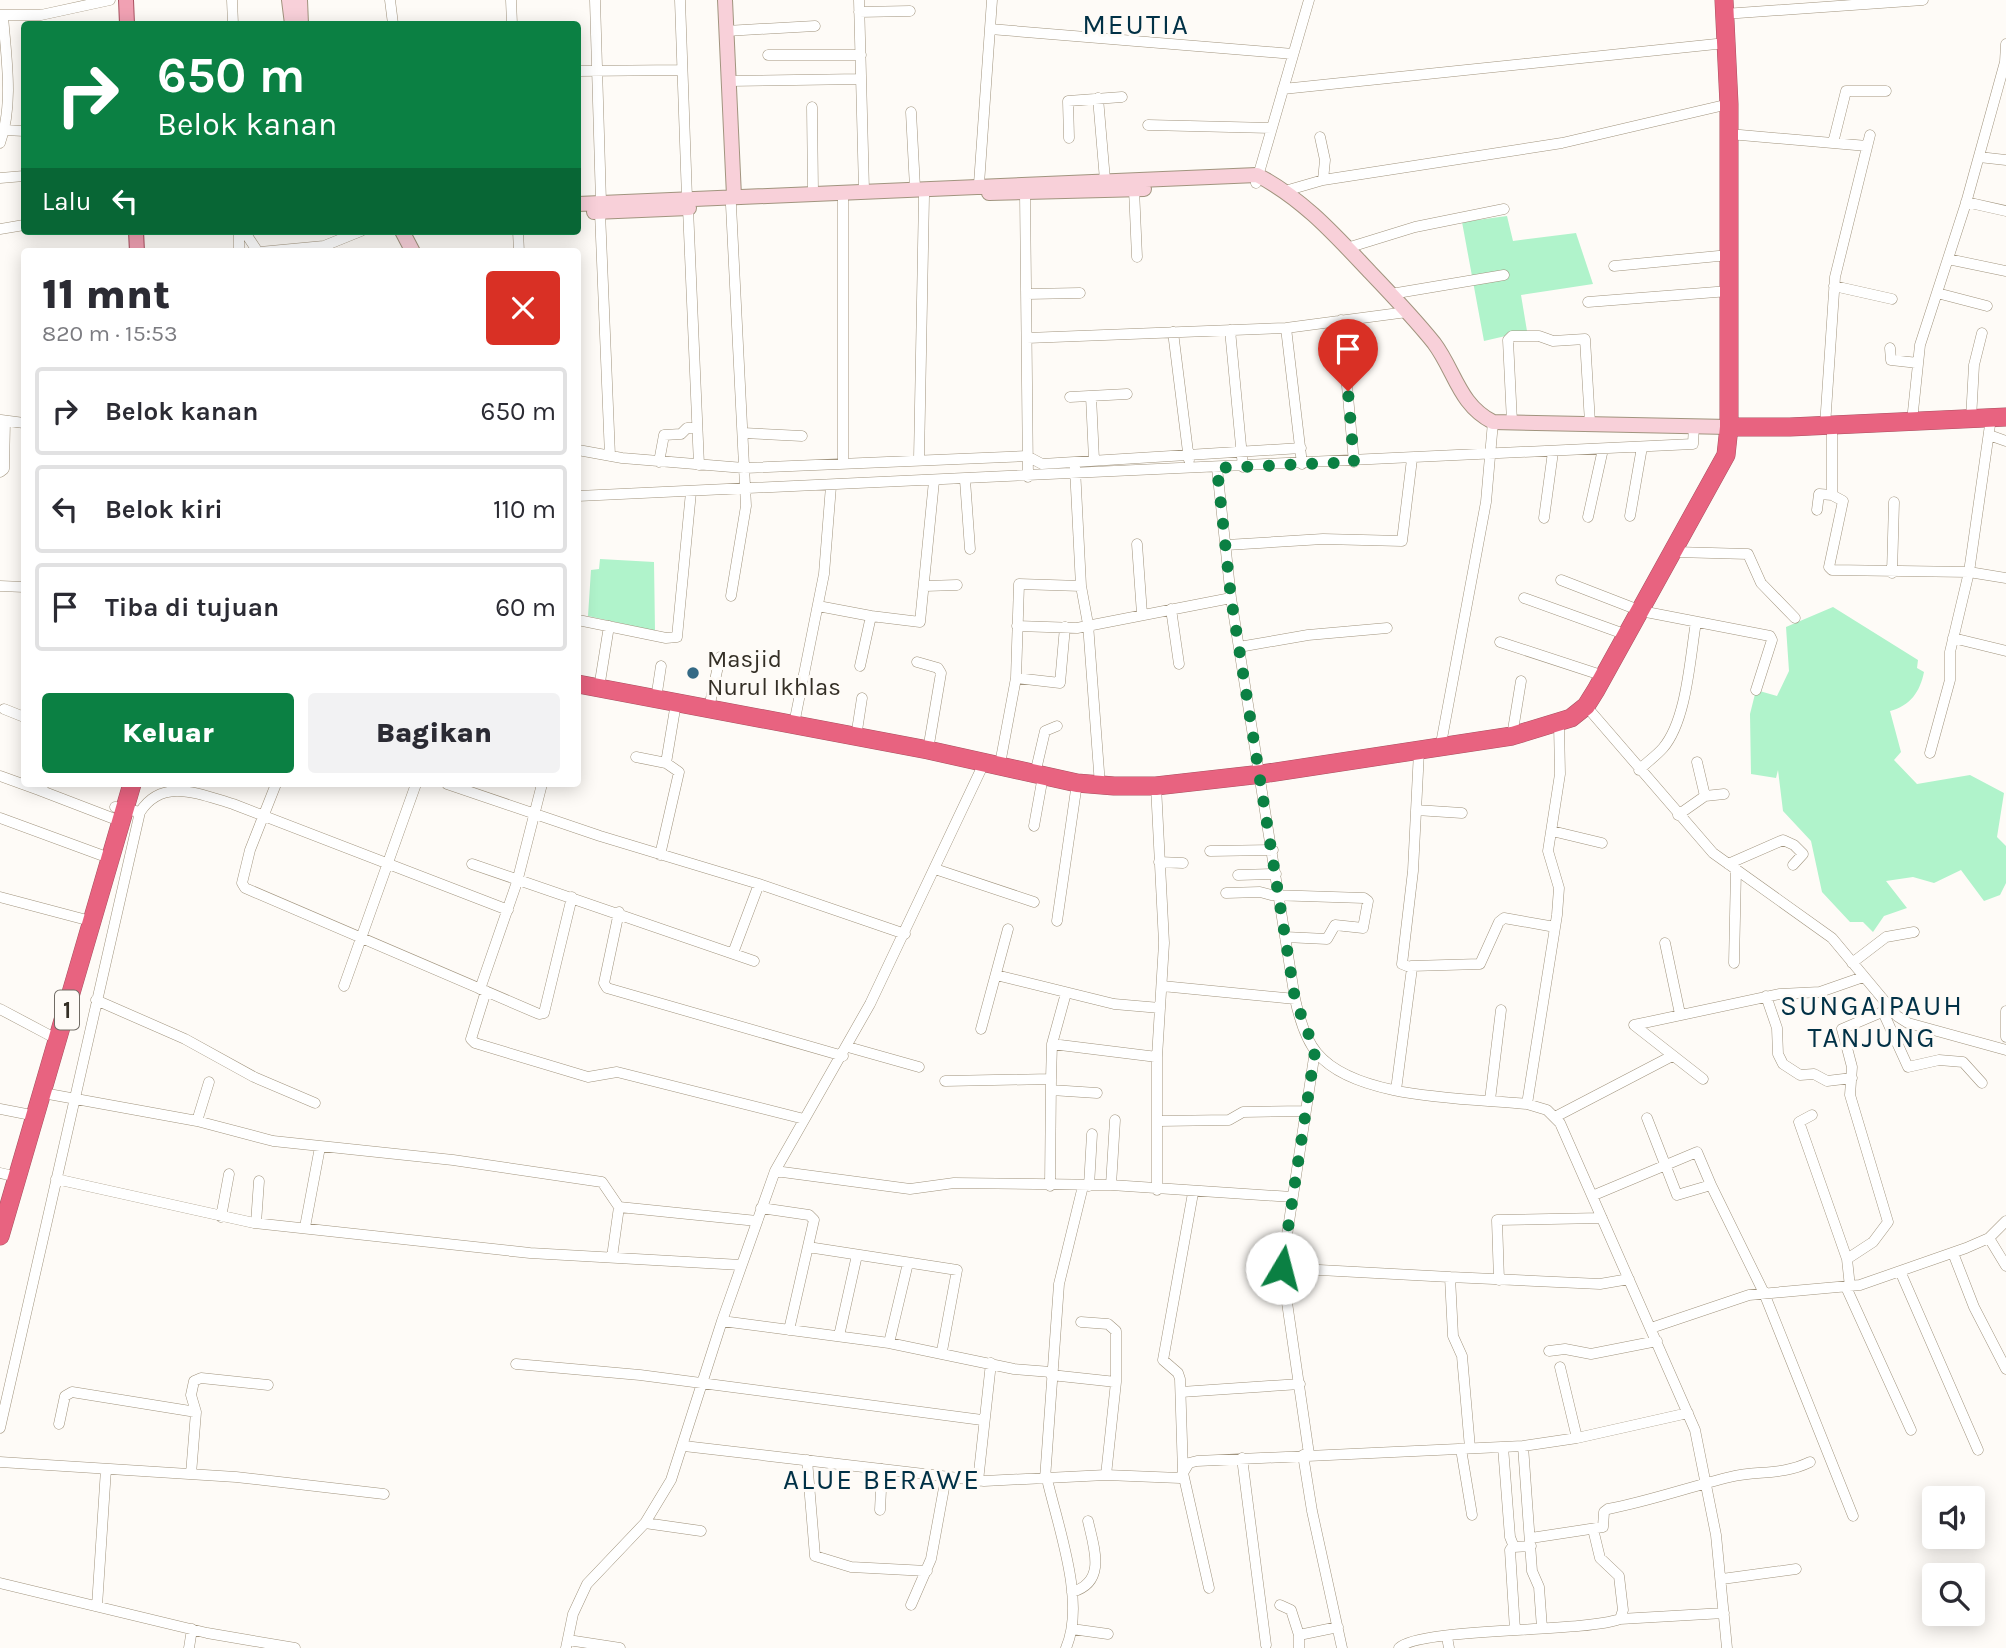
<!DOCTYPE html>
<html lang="id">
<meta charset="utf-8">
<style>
:root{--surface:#fff;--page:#f2f2f3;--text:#2b2b33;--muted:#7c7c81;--line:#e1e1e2;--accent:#0b8043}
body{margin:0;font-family:Karla,sans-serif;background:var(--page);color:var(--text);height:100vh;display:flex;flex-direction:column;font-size:26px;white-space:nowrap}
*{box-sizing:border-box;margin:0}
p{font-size:23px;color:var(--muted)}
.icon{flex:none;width:38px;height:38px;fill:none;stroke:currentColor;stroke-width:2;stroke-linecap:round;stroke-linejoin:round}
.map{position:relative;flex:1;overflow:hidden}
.sheet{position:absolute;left:21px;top:248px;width:560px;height:539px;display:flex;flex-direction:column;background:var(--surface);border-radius:7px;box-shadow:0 4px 18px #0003}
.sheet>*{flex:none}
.guide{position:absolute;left:21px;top:21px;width:560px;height:214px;border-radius:7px;box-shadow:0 4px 18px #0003;background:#0b8043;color:#fff;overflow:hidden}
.controls{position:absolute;left:1922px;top:1486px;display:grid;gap:14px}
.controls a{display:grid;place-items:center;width:63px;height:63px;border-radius:7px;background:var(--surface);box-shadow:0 4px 18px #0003;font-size:35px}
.pin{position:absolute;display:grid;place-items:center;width:60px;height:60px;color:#fff;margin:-72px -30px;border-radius:50% 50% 50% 0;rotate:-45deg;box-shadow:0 0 7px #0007}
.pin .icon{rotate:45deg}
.me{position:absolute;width:77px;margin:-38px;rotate:8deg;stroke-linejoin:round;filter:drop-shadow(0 0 5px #0008)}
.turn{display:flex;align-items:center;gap:24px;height:147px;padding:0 21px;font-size:32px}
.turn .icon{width:91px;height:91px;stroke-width:2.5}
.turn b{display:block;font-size:49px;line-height:60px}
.then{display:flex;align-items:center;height:66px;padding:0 21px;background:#0003;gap:14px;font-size:26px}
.round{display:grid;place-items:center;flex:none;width:74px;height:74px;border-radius:7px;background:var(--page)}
.head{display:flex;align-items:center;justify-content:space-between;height:119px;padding:0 21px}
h1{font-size:42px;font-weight:800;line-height:52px}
.button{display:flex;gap:14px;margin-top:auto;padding:14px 21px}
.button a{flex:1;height:80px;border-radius:7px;background:var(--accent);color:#fff;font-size:28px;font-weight:800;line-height:80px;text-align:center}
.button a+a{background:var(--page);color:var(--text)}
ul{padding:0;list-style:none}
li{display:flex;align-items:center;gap:21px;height:88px;margin:0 14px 10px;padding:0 7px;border:4px solid var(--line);border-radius:7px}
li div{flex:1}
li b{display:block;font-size:26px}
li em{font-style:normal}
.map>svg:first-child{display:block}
.green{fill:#b0f3cb}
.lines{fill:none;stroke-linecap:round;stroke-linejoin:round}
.street-casing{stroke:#a1947e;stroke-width:11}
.secondary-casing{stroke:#a1947e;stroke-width:16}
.primary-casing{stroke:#a95160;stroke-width:16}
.highway-casing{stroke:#a95160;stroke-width:19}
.street{stroke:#fff;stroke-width:10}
.secondary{stroke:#f8d0d9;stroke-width:14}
.primary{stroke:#f1a1b3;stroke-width:14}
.highway{stroke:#e86380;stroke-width:18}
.route{stroke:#0b8043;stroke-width:12;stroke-dasharray:0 21.6}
.poi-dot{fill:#346985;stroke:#fefbf7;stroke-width:2.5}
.labels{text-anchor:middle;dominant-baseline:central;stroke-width:6;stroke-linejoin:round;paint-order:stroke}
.shield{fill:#fefbf7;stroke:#716c65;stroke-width:2}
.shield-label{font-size:23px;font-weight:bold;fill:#342f26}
.poi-label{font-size:24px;fill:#342f26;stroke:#fefbf7;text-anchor:start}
.quarter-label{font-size:28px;letter-spacing:2px;fill:#013146;stroke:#fefbf7}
</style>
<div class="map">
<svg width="2006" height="1648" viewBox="0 0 2006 1648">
<rect width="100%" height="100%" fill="#fefbf7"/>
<path class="green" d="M 1507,216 L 1513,241 L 1576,233 L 1593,284 L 1521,295 L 1527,331 L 1484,341 L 1462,222 Z
M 600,559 L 654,562 L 655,631 L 588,616 L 591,570 L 599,569 Z
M 1833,607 L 1918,660 L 1917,668 L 1924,672 C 1920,692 1910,706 1890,711 L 1901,752 L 1894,760 L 1917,784 L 1970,775 L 2004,793 L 1997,837 L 2006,846 L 2006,883 L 2000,895 L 1984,901 L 1961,870 L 1934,883 L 1913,877 L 1886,881 L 1907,908 L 1884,916 L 1873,932 L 1863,922 L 1850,922 L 1822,892 L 1811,841 L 1783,811 L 1778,770 L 1776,778 L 1751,774 L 1750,714 L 1756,690 L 1777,696 L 1789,671 L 1786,627 Z"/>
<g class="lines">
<defs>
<path id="street" d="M 232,0 L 233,24
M 390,0 L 393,24
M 511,0 L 512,24
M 595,0 L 601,202
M 680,0 L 687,198
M 859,0 L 864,190
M 859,12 L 910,11
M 1724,14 L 1923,0
M 0,15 L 41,15 L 110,0
M 990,29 L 1293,54
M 726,31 L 815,26
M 768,55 L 861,55
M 578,71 L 682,70
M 728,81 L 861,79
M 1283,89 L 1726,43
M 1098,98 L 1105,180
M 812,107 L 813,192
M 911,112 L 915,188
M 1148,125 L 1271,128
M 5,130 L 24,131
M 1729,134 L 1867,146
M 1320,137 L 1325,160 L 1323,180
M 1069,138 L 1068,101 L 1122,97
M 0,143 C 14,104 6,56 3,16
M 1833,143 L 1846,91 L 1886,91
M 1979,157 L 2006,160
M 0,178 L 24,176
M 1256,183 L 1309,0
M 979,184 L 992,0
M 1134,189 L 1137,257
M 1285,191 L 1323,180 L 1562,143 L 1729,104
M 1025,193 L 1028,477
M 843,199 L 843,464
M 1966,202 L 2006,211
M 688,208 L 699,465
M 600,212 L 610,456
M 0,229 L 24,225
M 239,231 L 239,252
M 244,231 L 258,252
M 518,231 L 519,252
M 1347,248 L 1415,227 L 1504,209
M 260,252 L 324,246 L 361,231
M 1948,259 L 2006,271
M 1614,266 L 1729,255
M 1834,286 L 1892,299
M 1937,293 L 1987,306
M 1027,294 L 1080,293
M 1391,294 L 1504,275
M 1588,302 L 1729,291
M 1341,320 L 1354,462
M 1286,328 L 1302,464
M 1230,330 L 1243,467
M 1173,332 L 1189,460
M 1027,338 L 1286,328 L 1407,312
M 1890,348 L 1891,360 L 1918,363
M 1091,396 L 1094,460
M 1070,397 L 1127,394
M 1971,419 L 1974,365 L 1982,333
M 1,420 L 24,423
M 1912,421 L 1920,345 L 1966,203 L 2005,62 L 2006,44
M 1512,422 L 1508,340 L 1512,336 L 1539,336 L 1553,341 L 1585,339 L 1590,423
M 1825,426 L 1835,277 L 1870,135
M 743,433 L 802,436
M 1989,435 L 2006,441
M 578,450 L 622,458 L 744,468 L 1027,456 L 1042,464 L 1301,448
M 919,459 L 924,196
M 659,462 L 664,435 L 681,434 L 687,428 L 697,428
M 1075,468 L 1081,586 L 1088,624 L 1100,785
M 1217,468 L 1231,598 L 1295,999 C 1299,1017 1305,1039 1317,1053 C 1356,1100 1469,1098 1527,1104 L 1547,1110 L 1560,1123 L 1695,1430 L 1716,1535 L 1727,1648
M 0,472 L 4,469 L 5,421
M 965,480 L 970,549
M 1832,495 L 1843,501 L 1829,567 L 1832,570 L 1969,572 L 2006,578
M 578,496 L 1693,444 L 1694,425
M 1817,510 L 1819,494 L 1832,495 L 1832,425
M 1630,516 L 1642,447
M 1588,517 L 1603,449
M 1544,518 L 1553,452
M 1137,544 L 1142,614
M 1226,545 L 1323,539 L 1402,541 L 1412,459
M 1675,552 L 1748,554 L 1761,583 L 1795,618
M 1892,573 L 1894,502
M 1561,580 L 1641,611 L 1770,636 L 1772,640 L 1756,690
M 0,586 L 24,587
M 925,586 L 957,585
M 731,596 L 746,506 L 731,205
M 1524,598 L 1627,635
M 818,606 L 871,616
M 1171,609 L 1179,664
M 578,620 L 666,638 L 677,637 L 691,492
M 1017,626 L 1077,628 L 1231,598
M 1953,638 L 2006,651
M 1500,642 L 1604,676
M 1239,647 L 1308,635 L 1387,628
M 917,662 L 938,668 L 941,673 L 928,750
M 860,666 L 871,616 L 920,622 L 934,481
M 1016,678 L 1060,683 L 1065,627
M 599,688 L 609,626
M 656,699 L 661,666
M 1586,706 L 1713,853 L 1832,938 L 1897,1016 L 1908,1023 L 2006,1050
M 709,708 L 720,657
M 4,709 L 24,717
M 794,724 L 824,574 L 831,486
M 1512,736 L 1521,681
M 856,737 L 862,698
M 1440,749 L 1486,502 L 1493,422
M 1930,753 L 1950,680 L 1950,652 L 1969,572 L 1991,418
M 636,757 L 666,763
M 1697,762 L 1705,796
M 1000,764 L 1016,678 L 1019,584 L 1081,586
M 1639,770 C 1647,762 1656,756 1663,748 C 1687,720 1690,657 1696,622
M 1035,774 L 1045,731 L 1057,726
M 0,776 L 39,790 L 44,784
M 276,784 L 250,850 L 242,883 L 245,888 L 539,1014 L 544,1013 L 572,897
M 447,784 L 600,836 L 759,884 L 905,934
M 1156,786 L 1164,943 L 1157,1057 L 1157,1190
M 39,790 L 112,818
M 115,807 L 140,812 C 163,776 201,795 233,804 L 508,910
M 1416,810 L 1462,813
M 1678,815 L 1705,796 L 1724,794
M 0,818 L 101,855
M 1034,826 L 1043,776
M 1552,831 L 1602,843
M 1210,851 L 1273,850
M 660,855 L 679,772 L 666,763 L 676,703
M 1159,862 L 1183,863
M 472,864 L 754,961
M 1728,864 L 1783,840 L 1794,845 L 1803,854 L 1793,865
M 935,869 L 1034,902
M 1238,875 L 1276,874
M 1226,893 L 1260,892 L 1271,895 L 1364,898 L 1368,901 L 1363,928 L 1335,925 L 1327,939 L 1285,937
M 0,897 L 83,919
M 619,912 L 604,983 L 607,988 L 843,1056
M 1057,921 L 1077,783
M 1665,943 L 1680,1014
M 733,953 L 759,884
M 1734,963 L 1736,870
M 1852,963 L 1886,937 L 1914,932
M 1411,966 L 1480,964 L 1499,922 L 1504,918 L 1555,927
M 996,975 L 1114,1004 L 1160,1008
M 344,986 L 416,784
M 1162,986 L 1295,999
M 480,989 L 517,882 L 542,784
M 486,991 L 471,1039 L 475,1043 L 588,1077 L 617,1072 L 804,1119
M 1766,996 L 1777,1028 L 1778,1054 L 1783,1064 L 1800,1075 L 1814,1074 L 1827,1081 L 1852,1078
M 96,1000 L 185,1039 L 254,1077 L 315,1103
M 0,1009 L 49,1035
M 2006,1011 L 2006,1037
M 1883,1012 L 1908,1067 L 1939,1060 L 1963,1062 L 1982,1083
M 981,1029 L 1008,929
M 1052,1044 L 1157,1057
M 848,1047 L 919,1067
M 1051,1079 L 1052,1044 L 1066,993
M 1703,1079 L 1634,1025 L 1780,994 L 1820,992 L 1863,977
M 945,1081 L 1051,1079 L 1050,1186
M 1051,1090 L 1097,1093
M 1396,1090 L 1412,968 L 1402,964 L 1413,871 L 1419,751
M 43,1093 L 197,1121 L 273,1141 L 453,1160 L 602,1182 L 619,1207 L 757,1221
M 1490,1100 L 1501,1010
M 1527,1104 L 1557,915 L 1559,888 L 1548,851 L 1560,774 L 1559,724
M 0,1109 L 26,1114
M 1812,1115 L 1799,1122 L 1847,1259 L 1850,1287
M 1555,1117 L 1672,1056
M 197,1121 L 209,1082
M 1159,1121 L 1229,1120 L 1243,1112 L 1305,1111
M 775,1171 L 910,1189 L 954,1183 L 1111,1185 L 1292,1197
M 0,1173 L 9,1175
M 56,1179 L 254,1223 L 530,1253 L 741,1265
M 1111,1185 L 1115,1120
M 1711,1185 L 1764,1293 L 1853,1516
M 1089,1186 L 1092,1134
M 1193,1193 L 1163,1360 L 1178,1373 L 1180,1379 L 1183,1473 L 1209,1588
M 1592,1196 L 1697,1152 L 1711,1185 L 1677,1195 L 1647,1118
M 761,1208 L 809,1215 L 814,1220 L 789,1330
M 221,1217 L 229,1174
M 256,1223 L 259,1181
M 305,1227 L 320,1147
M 1989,1238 L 2006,1266
M 808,1247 L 957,1270 L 942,1351
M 1953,1253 L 1974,1307 L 2006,1369
M 612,1257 L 619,1207
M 1847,1259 L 1873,1242 L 1888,1222 L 1850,1095 L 1852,1067 L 1842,1029 L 1889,1009
M 1282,1268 L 1450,1277
M 1900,1271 L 1978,1450
M 1499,1280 L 1497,1220 L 1602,1218
M 1846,1287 L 1911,1430
M 722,1321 L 889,1343 L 1014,1369 L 1051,1372
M 1081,1322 L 1108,1324 L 1116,1331 L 1116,1382 L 1106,1475
M 1651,1328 L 1749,1295 L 1860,1285 L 1966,1248 L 1989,1238 L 2006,1221
M 839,1336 L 857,1255
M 889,1343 L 908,1263
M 1549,1351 L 1565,1349 L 1591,1354 L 1657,1341
M 516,1364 L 640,1375 L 982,1420
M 1560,1367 L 1577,1438
M 1051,1375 L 1116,1382
M 1181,1392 L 1300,1384
M 59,1424 L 65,1396 L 72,1392 L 196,1412
M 0,1428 L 140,812
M 684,1446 L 984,1481 L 1106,1475 L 1180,1478 L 1189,1463 L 1197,1461 L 1523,1446 L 1577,1438 L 1688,1413
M 1523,1446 L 1532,1571 L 1539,1587 L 1542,1628
M 1503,1447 L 1510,1537 L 1514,1547 L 1531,1546
M 1470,1448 L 1462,1356 L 1453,1336 L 1450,1277 L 1600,1284 L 1629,1279
M 1461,1449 L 1472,1515
M 1309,1454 L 1282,1268 L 1315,1051
M 1303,1455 L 1312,1511 L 1342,1648
M 1242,1458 L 1266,1645
M 807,1460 L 815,1556 L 851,1567 L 927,1571
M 0,1462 L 236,1477 L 384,1494
M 191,1474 L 196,1412 L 191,1395 L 194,1381 L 201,1378 L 268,1385
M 1045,1479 L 1059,1284 L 1083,1186
M 1047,1479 C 1058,1527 1086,1602 1066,1648
M 978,1481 L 991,1363
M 880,1510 L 882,1469
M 645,1523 L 701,1531
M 1531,1538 L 1603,1527 L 1604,1512 L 1608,1509 C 1650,1501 1689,1487 1730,1477 C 1758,1470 1781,1476 1810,1462
M 1513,1546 L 1510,1550 L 1515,1630
M 1722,1579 L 1796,1569
M 0,1583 L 207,1633 L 295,1648
M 1072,1592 C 1107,1582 1094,1548 1088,1521
M 911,1605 L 931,1559 L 946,1477
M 1280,1605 L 1291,1610 L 1299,1635
M 97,1606 L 106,1469
M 1620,1619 L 1724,1613
M 1072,1629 L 1108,1634
M 1447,1637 L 1449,1648
M 568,1640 L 620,1648
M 189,1648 L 192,1629
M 566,1648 L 573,1614 L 587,1584 L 645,1523 L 671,1480 L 722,1321 L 775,1171 L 870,1004 L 985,761
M 1299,1648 L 1299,1635 L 1338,1627
M 1399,1648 C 1419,1627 1582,1633 1620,1619 L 1623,1610 L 1619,1576 L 1600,1558 L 1593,1529"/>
<path id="secondary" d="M 289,0 L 292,24
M 300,0 L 301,24
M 725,0 L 734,196
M 989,193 L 1144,189
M 578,204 L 1257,175 C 1302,198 1335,235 1369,271 C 1391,294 1414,318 1434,343 C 1455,371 1459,405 1493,422 L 1729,427
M 594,212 L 689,208
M 402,231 L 413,252"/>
<path id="primary" d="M 126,0 L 127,24
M 136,231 L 137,252"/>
<path id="highway" d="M 1729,427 L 1790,427 L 2006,417
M 578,684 L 928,750 L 1077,783 L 1114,786 L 1156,786 L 1262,774 L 1512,736 L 1571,718 L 1586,706 L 1596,690 L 1726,455 L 1729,427 L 1729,104 L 1724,0
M 0,1236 L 132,784"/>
</defs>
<use href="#street" class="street-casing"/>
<use href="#secondary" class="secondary-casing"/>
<use href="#primary" class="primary-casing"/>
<use href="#highway" class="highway-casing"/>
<use href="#street" class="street"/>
<use href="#secondary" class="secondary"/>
<use href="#primary" class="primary"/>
<use href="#highway" class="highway"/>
</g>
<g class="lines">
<path class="route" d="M 1282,1268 L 1315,1051 L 1295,999 L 1231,598 L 1217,468 L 1354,462 L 1348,391"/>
</g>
<circle class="poi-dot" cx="693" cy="673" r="7"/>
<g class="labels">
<rect class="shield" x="55" y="990.5" width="24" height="39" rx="5"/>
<g class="shield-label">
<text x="67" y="1010">1</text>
</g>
<g class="poi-label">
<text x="707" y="659">Masjid<tspan x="707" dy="28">Nurul Ikhlas</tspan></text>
</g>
<g class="quarter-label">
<text x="1136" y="24">MEUTIA</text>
<text x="1872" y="1005">SUNGAIPAUH<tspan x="1872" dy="32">TANJUNG</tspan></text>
<text x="882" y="1479">ALUE BERAWE</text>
</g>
</g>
</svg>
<div class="controls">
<a><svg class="icon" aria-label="sound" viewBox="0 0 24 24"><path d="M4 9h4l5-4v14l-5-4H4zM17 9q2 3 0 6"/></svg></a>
<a><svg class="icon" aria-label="search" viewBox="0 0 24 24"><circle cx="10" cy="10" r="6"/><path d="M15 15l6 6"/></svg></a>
</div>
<div class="pin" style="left:1348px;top:391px;background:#d93025"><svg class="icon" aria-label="arrive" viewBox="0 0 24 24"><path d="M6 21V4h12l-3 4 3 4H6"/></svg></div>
<svg class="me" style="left:1282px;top:1268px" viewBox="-20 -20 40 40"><circle r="19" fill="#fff"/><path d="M0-13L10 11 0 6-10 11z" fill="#0b8043"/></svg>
<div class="guide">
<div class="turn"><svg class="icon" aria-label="right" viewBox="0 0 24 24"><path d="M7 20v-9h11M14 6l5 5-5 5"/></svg><div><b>650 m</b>Belok kanan</div></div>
<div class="then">Lalu<svg class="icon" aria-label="left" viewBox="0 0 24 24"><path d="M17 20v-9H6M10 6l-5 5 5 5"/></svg></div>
</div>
<section class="sheet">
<div class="head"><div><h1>11 mnt</h1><p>820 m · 15:53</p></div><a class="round" style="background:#d93025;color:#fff"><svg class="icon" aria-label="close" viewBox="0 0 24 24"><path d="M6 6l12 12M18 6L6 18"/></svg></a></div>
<ul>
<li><svg class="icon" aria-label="right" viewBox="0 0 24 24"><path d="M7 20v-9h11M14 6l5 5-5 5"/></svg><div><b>Belok kanan</b></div><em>650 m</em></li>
<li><svg class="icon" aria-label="left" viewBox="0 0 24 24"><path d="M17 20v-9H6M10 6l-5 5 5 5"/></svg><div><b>Belok kiri</b></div><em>110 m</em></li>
<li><svg class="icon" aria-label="arrive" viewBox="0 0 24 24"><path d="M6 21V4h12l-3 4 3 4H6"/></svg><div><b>Tiba di tujuan</b></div><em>60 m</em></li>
</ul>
<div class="button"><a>Keluar</a><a>Bagikan</a></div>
</section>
</div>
